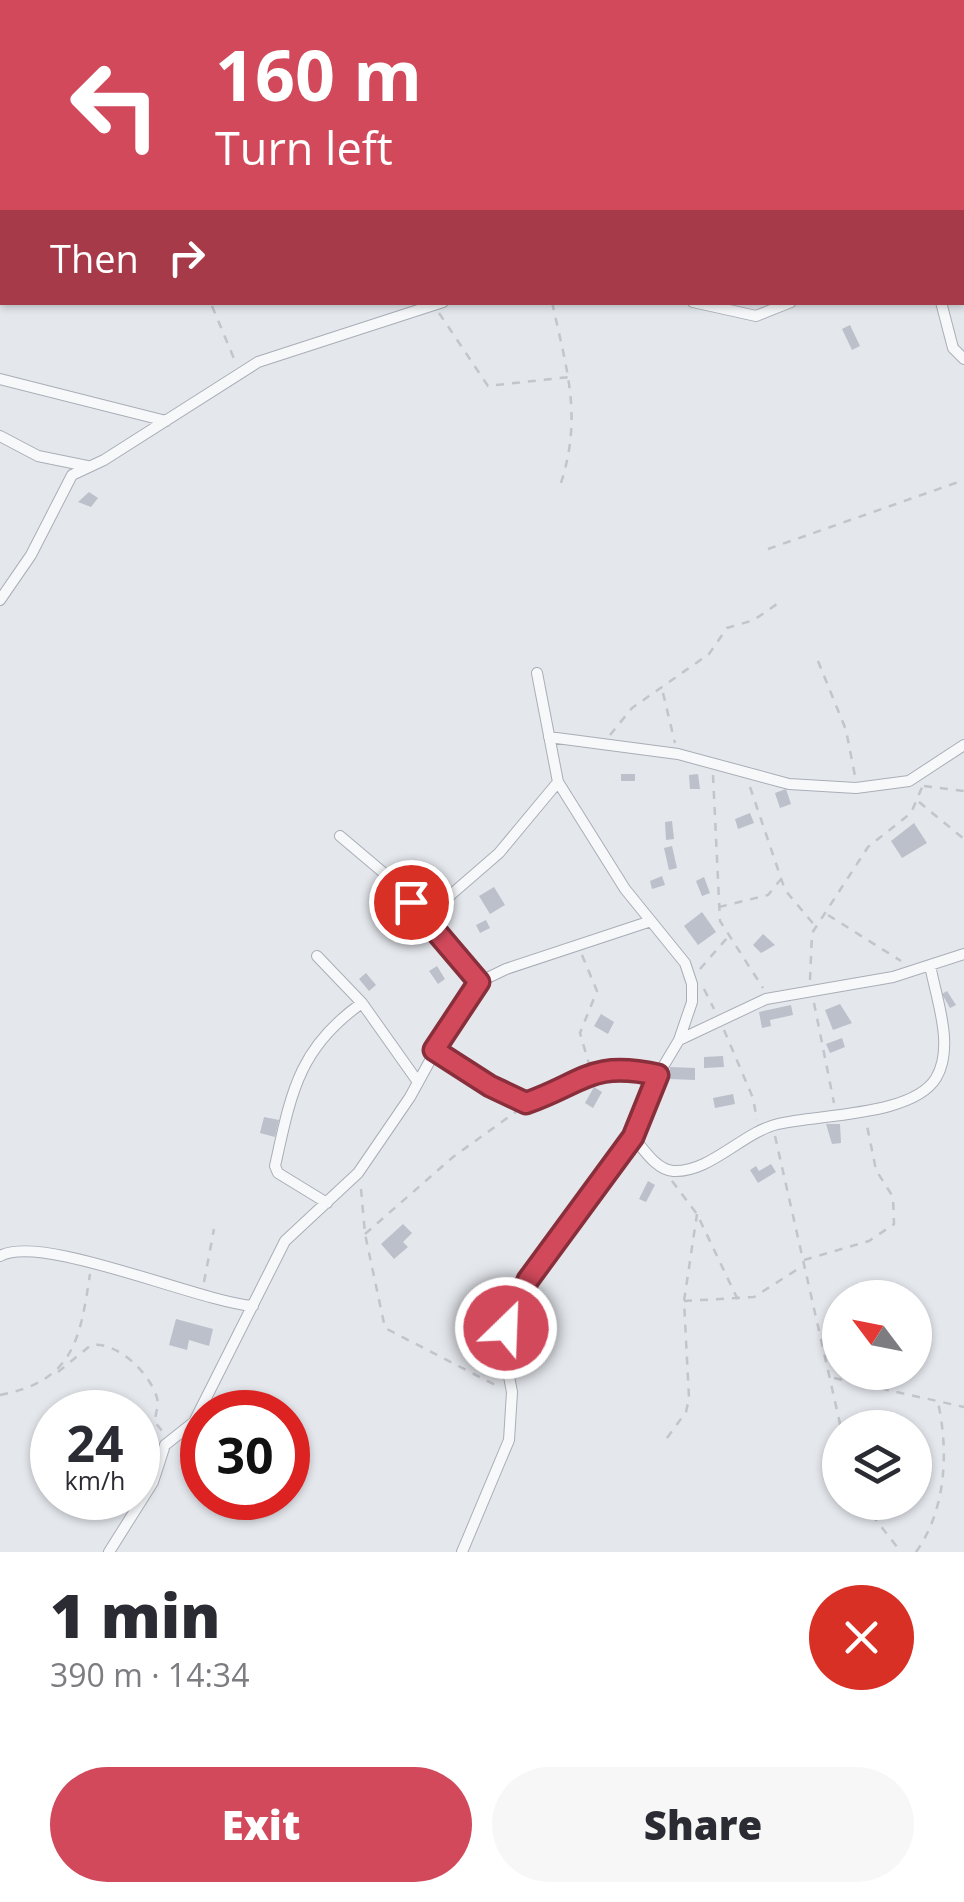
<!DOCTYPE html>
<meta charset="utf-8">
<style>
:root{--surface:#fff;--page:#f7f7f7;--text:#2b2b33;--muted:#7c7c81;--accent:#d1495b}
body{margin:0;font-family:"Open Sans",sans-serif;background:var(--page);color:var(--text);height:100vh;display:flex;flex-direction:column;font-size:38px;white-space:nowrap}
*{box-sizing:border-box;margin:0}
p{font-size:32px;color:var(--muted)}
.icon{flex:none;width:55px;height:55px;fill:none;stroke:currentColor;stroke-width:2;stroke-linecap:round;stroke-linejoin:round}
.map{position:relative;height:1552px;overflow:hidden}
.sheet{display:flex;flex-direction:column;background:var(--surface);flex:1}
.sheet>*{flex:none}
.top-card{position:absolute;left:0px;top:0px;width:965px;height:305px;box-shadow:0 2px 8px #0004;background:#d1495b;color:#fff;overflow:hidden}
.needle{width:65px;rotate:302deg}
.fabs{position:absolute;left:822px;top:1280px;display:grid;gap:20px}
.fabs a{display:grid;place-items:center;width:110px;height:110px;border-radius:50%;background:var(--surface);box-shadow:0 2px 8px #0004;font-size:50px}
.speed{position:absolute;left:30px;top:1390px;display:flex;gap:20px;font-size:50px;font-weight:700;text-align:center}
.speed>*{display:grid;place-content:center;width:130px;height:130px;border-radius:50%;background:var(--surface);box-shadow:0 2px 8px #0004;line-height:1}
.speed small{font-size:25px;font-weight:400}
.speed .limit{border:15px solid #d22;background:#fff;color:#111}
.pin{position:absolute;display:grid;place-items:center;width:85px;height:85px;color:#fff;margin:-42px;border:5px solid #fff;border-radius:50%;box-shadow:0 2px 10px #0007}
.me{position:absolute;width:110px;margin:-55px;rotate:24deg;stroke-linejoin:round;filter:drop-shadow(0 0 8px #0008)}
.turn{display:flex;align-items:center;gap:35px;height:210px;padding:0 50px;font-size:45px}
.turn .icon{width:130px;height:130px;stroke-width:2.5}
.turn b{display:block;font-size:70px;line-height:85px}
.then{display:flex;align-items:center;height:95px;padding:0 50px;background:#0003;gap:20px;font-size:38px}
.round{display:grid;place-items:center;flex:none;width:105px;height:105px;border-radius:52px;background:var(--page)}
.summary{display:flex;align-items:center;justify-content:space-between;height:170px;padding:0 50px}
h1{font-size:60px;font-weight:800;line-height:75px}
.primary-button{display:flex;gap:20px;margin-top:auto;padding:20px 50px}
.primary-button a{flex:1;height:115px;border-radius:60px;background:var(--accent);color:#fff;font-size:40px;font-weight:800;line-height:115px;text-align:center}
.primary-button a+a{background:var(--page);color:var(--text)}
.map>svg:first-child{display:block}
.building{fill:#bbc0ca}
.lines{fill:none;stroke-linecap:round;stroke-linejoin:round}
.minor-casing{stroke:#a9aeb7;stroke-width:12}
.path{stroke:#c2c5cb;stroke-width:2.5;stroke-dasharray:8 8;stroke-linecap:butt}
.minor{stroke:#f7f8fa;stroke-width:10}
.route-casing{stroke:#882f3b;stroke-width:25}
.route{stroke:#d1495b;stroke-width:18}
</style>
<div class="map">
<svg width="964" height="1552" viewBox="0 0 964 1552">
<rect width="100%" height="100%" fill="#e4e7ec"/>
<path class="building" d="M 850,325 L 860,346 L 852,350 L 842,329 Z
M 89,492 L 98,498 L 91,507 L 78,502 Z
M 621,774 L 635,774 L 635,781 L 621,781 Z
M 698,774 L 700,789 L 690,789 L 689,775 Z
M 786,789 L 791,804 L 780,808 L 775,793 Z
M 750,813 L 754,823 L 738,829 L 735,819 Z
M 672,821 L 674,839 L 666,840 L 665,822 Z
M 914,823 L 927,843 L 902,858 L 891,841 Z
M 672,846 L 677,868 L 669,870 L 664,848 Z
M 662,876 L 665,885 L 652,889 L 650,881 Z
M 704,877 L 710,893 L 702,896 L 696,881 Z
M 494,887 L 505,905 L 490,914 L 479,896 Z
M 702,912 L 716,932 L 698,945 L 684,926 Z
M 486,920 L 490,928 L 480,933 L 476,925 Z
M 763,934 L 775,945 L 761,953 L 753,945 Z
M 437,966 L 445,979 L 438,984 L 429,971 Z
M 366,973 L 376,985 L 369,991 L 359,979 Z
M 947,991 L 956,1005 L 950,1008 L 942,994 Z
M 840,1004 L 852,1023 L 833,1030 L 825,1010 Z
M 791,1005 L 793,1015 L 770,1020 L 771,1026 L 762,1028 L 759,1012 Z
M 601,1014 L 614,1022 L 608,1034 L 594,1026 Z
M 842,1038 L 845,1047 L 830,1053 L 826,1044 Z
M 723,1056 L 724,1067 L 704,1068 L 704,1057 Z
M 670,1067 L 695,1068 L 695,1080 L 669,1079 Z
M 594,1087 L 602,1092 L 593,1108 L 585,1103 Z
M 733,1094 L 735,1104 L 715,1108 L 713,1098 Z
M 264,1117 L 279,1120 L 275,1137 L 260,1133 Z
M 826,1124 L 840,1124 L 841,1143 L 832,1144 Z
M 771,1164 L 776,1172 L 758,1183 L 750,1170 L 756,1166 L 759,1171 Z
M 648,1181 L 655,1185 L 646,1202 L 639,1199 Z
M 403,1224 L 412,1233 L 403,1242 L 408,1247 L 394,1259 L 381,1244 Z
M 176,1319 L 213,1329 L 209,1346 L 189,1340 L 187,1350 L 169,1345 Z
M 828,1451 L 837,1451 L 837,1463 L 827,1463 Z"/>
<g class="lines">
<defs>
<path id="minor" d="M 962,227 L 964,227
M 693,302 L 756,316 L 791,302
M 941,302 L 953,348 L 964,359
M 0,379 L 166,421
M 0,436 L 38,456 L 87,466
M 0,600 L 31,555 L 72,475 L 104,460 L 258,362 L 443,302
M 537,673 L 558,782 L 625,889 L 685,963 L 692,984 L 692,1002 L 679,1040
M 549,737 L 678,754 L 789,784 L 856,788 L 909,781 L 964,745
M 340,836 L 398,885 L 479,982
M 424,918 L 499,853 L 558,782
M 317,956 L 362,1003 L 418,1082
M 434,1050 L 489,1086 L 526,1103 C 584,1083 591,1060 658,1075
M 633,1137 C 643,1148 656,1170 673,1171 C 710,1173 743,1132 778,1124 C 820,1114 913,1116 936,1078 C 955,1047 936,998 930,965
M 327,1203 L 278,1173 L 275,1166 C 291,1094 298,1048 362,1003
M 0,1256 C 42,1233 196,1301 253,1306
M 109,1552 L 153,1482 L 165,1445 L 194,1422 L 285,1241 L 358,1173 L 410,1097 L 465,997 L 479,982 L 506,969 L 648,922
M 462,1552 L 509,1440 L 512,1392 L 505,1356 L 513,1307 L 633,1137 L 658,1075 L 679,1040 L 766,999 L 893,977 L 964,954"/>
</defs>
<use href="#minor" class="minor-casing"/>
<path class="path" d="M 389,2 L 390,0
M 565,2 L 566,0
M 552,302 C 567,371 583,417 560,486
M 212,306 L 235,361
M 439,313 L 488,386 L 569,377
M 768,549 L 964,480
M 818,661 L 846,730 L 855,776
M 663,693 L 675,743
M 610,735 L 632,708 L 709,654 L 727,628 L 754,620 L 777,604
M 713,775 L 720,921 L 763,988
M 924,786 L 964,791
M 750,787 L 785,890 L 816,927
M 919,802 L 964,839
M 719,907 L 768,895 L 781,879
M 828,915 L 901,961
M 582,955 L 597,991 L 580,1033 L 589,1064
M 700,969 L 727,938
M 810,980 L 812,933 L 868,847 L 911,813 L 923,785
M 704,989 L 714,1009
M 814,1003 L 834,1103
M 724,1030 L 753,1098 L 757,1120
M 775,1136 L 841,1428
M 672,1181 L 697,1214 L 738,1300
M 361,1189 L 365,1234 L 385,1328 L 501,1388
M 365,1234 L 453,1157 L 517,1111
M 804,1260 L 869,1241 L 894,1224 L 893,1197 L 876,1170 L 866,1121
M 204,1282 L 214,1229
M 684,1301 L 754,1297 L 801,1267
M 58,1372 L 91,1345 C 117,1341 150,1373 157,1398 C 159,1406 155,1414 155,1422 L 162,1431
M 834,1378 L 964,1407
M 0,1395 C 73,1381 80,1341 90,1274
M 667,1438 L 686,1412 L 689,1398 L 684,1301 L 697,1214
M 862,1502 L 901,1552
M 916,1552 C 947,1509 949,1448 937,1398"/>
<use href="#minor" class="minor"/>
</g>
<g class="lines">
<defs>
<path id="route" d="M 411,902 L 479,982 L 434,1050 L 490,1086 L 526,1103 C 584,1083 590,1060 658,1075 L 633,1137 L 528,1280 L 506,1328"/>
</defs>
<use href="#route" class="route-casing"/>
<use href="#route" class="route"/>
</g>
</svg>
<div class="fabs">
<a><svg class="needle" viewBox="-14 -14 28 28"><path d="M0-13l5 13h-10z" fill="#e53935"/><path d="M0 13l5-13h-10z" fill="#7c7c81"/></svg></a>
<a><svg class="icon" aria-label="layers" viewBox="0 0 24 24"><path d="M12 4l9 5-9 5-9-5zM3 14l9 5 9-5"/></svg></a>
</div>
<div class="speed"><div>24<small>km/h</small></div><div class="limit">30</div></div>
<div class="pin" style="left:411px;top:902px;background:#d93025"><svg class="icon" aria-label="arrive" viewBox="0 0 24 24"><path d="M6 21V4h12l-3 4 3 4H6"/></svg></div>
<svg class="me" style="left:506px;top:1328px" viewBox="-20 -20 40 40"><circle r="17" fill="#d1495b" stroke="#fff" stroke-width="3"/><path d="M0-11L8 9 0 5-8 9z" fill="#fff"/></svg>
<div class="top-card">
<div class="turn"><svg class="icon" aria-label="left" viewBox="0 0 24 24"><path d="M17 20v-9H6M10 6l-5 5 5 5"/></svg><div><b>160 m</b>Turn left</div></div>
<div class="then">Then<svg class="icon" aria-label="right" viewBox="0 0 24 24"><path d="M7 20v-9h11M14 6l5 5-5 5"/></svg></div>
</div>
</div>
<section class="sheet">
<div class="summary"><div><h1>1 min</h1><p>390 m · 14:34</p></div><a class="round" style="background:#d93025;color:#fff"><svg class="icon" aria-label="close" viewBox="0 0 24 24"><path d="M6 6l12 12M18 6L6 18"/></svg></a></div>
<div class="primary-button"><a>Exit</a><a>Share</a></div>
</section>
